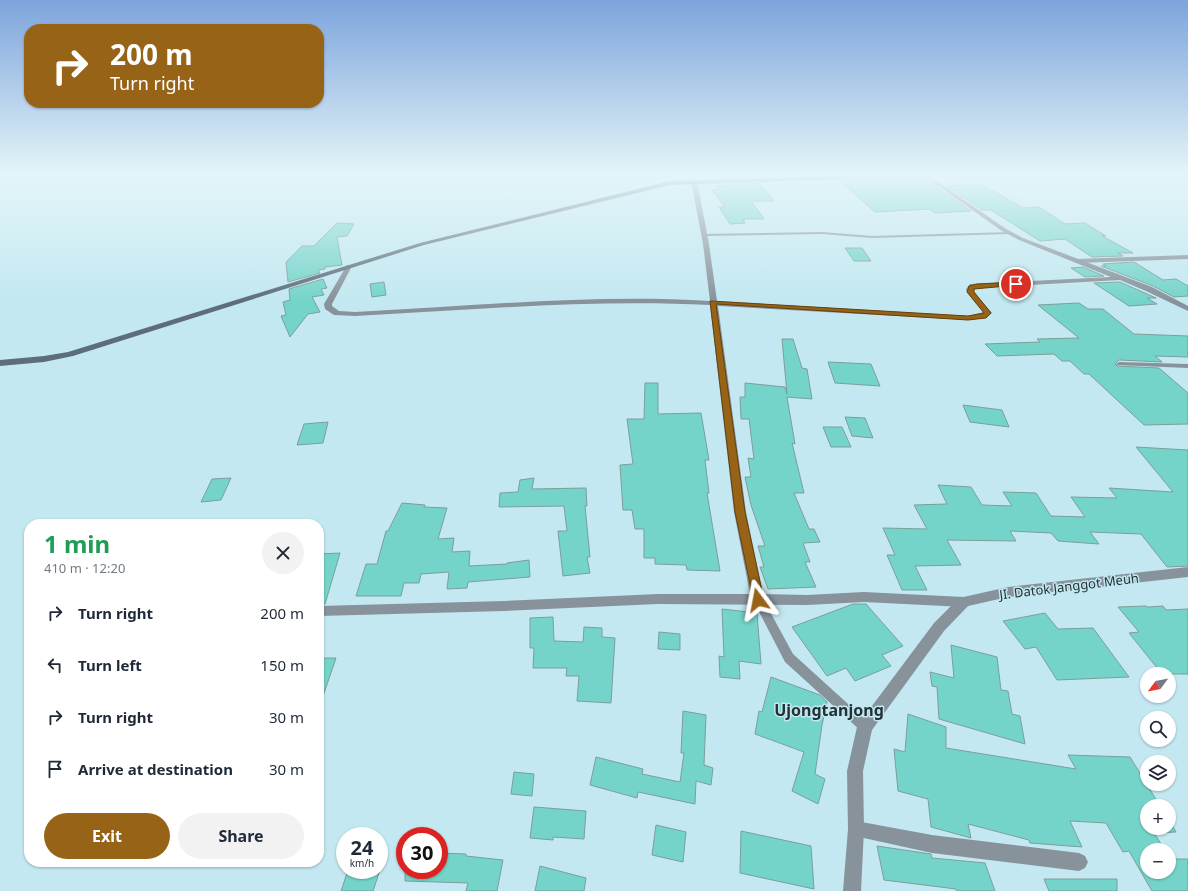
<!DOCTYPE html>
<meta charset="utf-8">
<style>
:root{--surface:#fff;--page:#f2f2f3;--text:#1f2937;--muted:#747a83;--accent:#976417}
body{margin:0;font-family:"Noto Sans",sans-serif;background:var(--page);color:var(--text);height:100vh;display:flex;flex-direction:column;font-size:15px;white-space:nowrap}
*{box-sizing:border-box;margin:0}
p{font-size:13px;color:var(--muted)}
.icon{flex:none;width:22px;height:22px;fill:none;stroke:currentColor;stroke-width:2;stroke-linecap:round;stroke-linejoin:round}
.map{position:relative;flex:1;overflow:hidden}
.details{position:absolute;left:24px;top:519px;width:300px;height:348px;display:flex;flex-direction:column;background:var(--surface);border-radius:16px;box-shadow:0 1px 3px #0004}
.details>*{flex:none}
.hud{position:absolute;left:24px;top:24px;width:300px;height:84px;border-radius:16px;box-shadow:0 1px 3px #0004;background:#976417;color:#fff;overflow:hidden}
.needle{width:26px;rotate:238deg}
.buttons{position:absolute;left:1140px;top:667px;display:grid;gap:8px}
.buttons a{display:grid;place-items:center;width:36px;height:36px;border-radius:50%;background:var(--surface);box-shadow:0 1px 3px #0004;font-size:20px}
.speed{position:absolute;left:336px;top:827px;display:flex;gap:8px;font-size:20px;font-weight:700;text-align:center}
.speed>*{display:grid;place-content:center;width:52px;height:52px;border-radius:50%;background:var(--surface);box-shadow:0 1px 3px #0004;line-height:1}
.speed small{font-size:10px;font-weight:400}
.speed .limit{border:6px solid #d22;background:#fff;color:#111}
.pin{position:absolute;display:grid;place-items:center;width:34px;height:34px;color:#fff;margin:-17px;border:2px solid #fff;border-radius:50%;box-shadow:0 1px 4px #0007}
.me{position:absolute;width:44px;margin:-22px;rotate:347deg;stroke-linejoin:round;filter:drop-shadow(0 0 3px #0008)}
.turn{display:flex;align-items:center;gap:14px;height:84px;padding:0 20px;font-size:18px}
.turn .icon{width:52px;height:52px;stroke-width:2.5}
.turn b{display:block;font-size:28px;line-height:34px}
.round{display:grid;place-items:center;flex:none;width:42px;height:42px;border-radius:21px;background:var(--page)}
.summary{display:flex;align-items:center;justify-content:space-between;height:68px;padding:0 20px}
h1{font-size:24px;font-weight:700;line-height:30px;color:#1e9e55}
.primary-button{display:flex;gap:8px;margin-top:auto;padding:8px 20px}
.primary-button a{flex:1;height:46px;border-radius:24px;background:var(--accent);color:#fff;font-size:16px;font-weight:700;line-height:46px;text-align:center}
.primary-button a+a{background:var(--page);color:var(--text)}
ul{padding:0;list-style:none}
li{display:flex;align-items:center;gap:12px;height:52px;padding:0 20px}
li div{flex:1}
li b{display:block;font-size:15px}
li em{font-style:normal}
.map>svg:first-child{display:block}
.building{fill:#75d4c9;stroke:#7b9f9a}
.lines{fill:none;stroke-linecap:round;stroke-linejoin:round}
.service{fill:#88929b;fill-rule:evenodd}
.minor{fill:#88929b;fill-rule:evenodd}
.tertiary{fill:#88929b;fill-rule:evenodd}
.secondary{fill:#5d6d7a;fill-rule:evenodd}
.route{fill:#976417;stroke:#62410f}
.labels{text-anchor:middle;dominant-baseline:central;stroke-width:3;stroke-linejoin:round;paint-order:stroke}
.near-street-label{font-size:13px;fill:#223134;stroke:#c3e8f1}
.near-quarter-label{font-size:16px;font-weight:bold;fill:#223134;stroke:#c3e8f1}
</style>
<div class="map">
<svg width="1188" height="891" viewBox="0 0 1188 891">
<rect width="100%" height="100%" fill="#c3e8f1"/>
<path class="building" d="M 925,179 L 971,211 L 935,213 L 929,209 L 875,212 L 840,181 Z
M 760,183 L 774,201 L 751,201 L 764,219 L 743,219 L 745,223 L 730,224 L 719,207 L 725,207 L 712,190 L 719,189 L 717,186 Z
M 981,184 L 1023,208 L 1039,207 L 1065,224 L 1085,223 L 1106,236 L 1102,236 L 1133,253 L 1118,253 L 1123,256 L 1092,257 L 1065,239 L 1040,241 L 991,210 L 982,210 L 947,186 Z
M 337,223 L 354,224 L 347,236 L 337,237 L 342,265 L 325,267 L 325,269 L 318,270 L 320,273 L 288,282 L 286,262 L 302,246 L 314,246 Z
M 845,248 L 862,248 L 871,261 L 854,261 Z
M 1134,262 L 1163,280 L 1176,279 L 1188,286 L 1188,296 L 1174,297 L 1153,286 L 1101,266 L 1106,266 L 1103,264 Z
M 1083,267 L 1104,276 L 1085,277 L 1071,268 Z
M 323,279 L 327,288 L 321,289 L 324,295 L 312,297 L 320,312 L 308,314 L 290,337 L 281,316 L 286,315 L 283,302 L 290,300 L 289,289 Z
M 384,282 L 386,295 L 372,297 L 370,284 Z
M 1120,282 L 1156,298 L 1147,298 L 1157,304 L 1129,306 L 1094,283 Z
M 1079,303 L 1088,309 L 1103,309 L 1134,334 L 1188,336 L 1188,357 L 1155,356 L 1162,362 L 1119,360 L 1115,364 L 1117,366 L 1159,368 L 1188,393 L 1188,424 L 1144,425 L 1089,374 L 1084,374 L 1070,361 L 1062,361 L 1054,354 L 997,356 L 985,344 L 1040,342 L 1037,339 L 1079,338 L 1038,305 Z
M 782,339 L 793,339 L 802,368 L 807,369 L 812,399 L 787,397 L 795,444 L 792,443 L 804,493 L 794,493 L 809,529 L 814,529 L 820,542 L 803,543 L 810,562 L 805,562 L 816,587 L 768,589 L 760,567 L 764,567 L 758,546 L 765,546 L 751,505 L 745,477 L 751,477 L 748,458 L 754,459 L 749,419 L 741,419 L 740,397 L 745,397 L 745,383 L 785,387 L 787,394 Z
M 828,362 L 871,364 L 880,386 L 835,383 Z
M 645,383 L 658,383 L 658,414 L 701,413 L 709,460 L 705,460 L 709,493 L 707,493 L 720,571 L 687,570 L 686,565 L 655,564 L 655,558 L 644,558 L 644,529 L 635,529 L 632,510 L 623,510 L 620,465 L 633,464 L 627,419 L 644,419 Z
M 963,405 L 1002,410 L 1009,427 L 970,422 Z
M 845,417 L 865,418 L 873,438 L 852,436 Z
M 328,422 L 323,443 L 297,445 L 304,424 Z
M 823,427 L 842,427 L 851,447 L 831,447 Z
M 1136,447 L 1188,450 L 1188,566 L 1167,567 L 1141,534 L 1090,532 L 1099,544 L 1058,541 L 1051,533 L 1010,531 L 1016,541 L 947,540 L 961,565 L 915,566 L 927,590 L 902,590 L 887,555 L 895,555 L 883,528 L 927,529 L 914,505 L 947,504 L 938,485 L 971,487 L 982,505 L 1012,506 L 1003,492 L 1036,493 L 1051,516 L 1085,517 L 1071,497 L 1117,498 L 1109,488 L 1173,492 Z
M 231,478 L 221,500 L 201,502 L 212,479 Z
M 534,478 L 532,489 L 586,488 L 587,506 L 585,506 L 590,557 L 587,557 L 590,573 L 563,576 L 558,531 L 567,531 L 564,506 L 499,507 L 500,493 L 518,492 L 520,480 Z
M 402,503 L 425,505 L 424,507 L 447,508 L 438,539 L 454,538 L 452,552 L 470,551 L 469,566 L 507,564 L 507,563 L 529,560 L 530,577 L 468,582 L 467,588 L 447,589 L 449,572 L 421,574 L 419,583 L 404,583 L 401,596 L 356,596 L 366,564 L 377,564 L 386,531 L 388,531 Z
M 340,553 L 325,604 L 319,604 L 319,554 Z
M 853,604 L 866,604 L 903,646 L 882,655 L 891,666 L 855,681 L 846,668 L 827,676 L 792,627 Z
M 1146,606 L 1148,607 L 1163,606 L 1166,610 L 1188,609 L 1188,674 L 1162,674 L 1129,633 L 1139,632 L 1118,607 Z
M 722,609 L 757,613 L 761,664 L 739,661 L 740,679 L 720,677 L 719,656 L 724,657 Z
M 1045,613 L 1058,629 L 1093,628 L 1129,677 L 1057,680 L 1036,647 L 1025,649 L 1003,621 Z
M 553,617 L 554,641 L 583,642 L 584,627 L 602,628 L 602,637 L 615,638 L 611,703 L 577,701 L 579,676 L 566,676 L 567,668 L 533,668 L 534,648 L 530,648 L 530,618 Z
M 659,632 L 680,634 L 680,650 L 658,649 Z
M 951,645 L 997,657 L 1001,690 L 1008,691 L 1012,714 L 1020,716 L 1025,744 L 939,719 L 937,687 L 932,686 L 930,672 L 954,678 Z
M 319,658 L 336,658 L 321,702 L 319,701 Z
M 771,677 L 820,695 L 827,702 L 822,725 L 815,774 L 825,779 L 818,804 L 792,791 L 804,752 L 755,734 L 759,711 L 762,712 Z
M 683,711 L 706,715 L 704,765 L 713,768 L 711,785 L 696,781 L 695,804 L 638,792 L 637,798 L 590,785 L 596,757 L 643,769 L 642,774 L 680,782 L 684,753 L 681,753 Z
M 908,714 L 946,727 L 946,748 L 1076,769 L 1068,755 L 1130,757 L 1160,806 L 1147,806 L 1147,828 L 1169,828 L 1169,820 L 1176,832 L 1154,833 L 1165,850 L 1147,850 L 1147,872 L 1169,872 L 1169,856 L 1171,859 L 1188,859 L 1188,891 L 1152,891 L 1129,851 L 1123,852 L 1106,823 L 1070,821 L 1082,847 L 1030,843 L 1029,840 L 968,824 L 971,838 L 931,827 L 928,799 L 898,791 L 894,749 L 905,752 Z
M 514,772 L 534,774 L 532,796 L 511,794 Z
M 534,807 L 586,811 L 584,839 L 553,837 L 553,840 L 530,838 Z
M 656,825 L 686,832 L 683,862 L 652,855 Z
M 741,831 L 811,846 L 814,889 L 740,873 Z
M 877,846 L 931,854 L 932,858 L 985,863 L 995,891 L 957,891 L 956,889 L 884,880 Z
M 439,853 L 466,854 L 466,856 L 503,860 L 497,891 L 466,891 L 468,883 L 405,881 L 405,870 L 439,870 Z
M 540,866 L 586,878 L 584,891 L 535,891 Z
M 348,870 L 380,870 L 373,891 L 341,891 Z
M 1044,879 L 1117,879 L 1117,891 L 1049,891 Z"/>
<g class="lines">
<path class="service" d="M 822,232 L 872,236 L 1010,232 L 1012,233 L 1010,234 L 872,238 L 822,234 L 704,236 L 702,235 L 704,234 Z
M 1188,255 L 1188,259 L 1077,263 L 1074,261 L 1077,259 Z
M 1119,362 L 1188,364 L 1188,368 L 1117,365 L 1116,364 Z
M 758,596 L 762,597 L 793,654 L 869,723 L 871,727 L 869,731 L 865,733 L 861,731 L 785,662 L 753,600 L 754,597 Z"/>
<path class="minor" d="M 924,176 L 930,176 L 1006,229 L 1023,238 L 1152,287 L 1188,306 L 1188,311 L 1146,291 L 1120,280 L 975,288 L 974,292 L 992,313 L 986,318 L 968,320 L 718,306 L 746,512 L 763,594 L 807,595 L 864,592 L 964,597 L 969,598 L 970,602 L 969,606 L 964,607 L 864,602 L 807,605 L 658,604 L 504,611 L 319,616 L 319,606 L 504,601 L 658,594 L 750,594 L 734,512 L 710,305 C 592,299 473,310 355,316 L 334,315 L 325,309 L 324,304 L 347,265 L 352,266 L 332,304 L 332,306 L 339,311 L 355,312 C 473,306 592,294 710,301 L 703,244 L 691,181 L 694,179 L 697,181 L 709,244 L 717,301 L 968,316 L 984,312 L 967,292 L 966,289 L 970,284 L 1111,277 L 1019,240 L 1002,231 Z
M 856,821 L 932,835 L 1079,853 L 1085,856 L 1088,862 L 1085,868 L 1079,871 L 932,853 L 850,835 L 848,829 L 850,823 Z"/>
<path class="tertiary" d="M 1188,567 L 1188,577 L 1008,597 L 968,606 L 944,631 L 872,730 L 863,771 L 864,829 L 861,891 L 843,891 L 848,829 L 847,771 L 857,727 L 860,722 L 934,623 L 959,598 L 1008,587 Z"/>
<path class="secondary" d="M 850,176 L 921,176 L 670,185 L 424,245 L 73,356 L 44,362 L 0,366 L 0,360 L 44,356 L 68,352 L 420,243 L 670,181 Z"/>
</g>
<linearGradient id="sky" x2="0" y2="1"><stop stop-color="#7da4dc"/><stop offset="0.58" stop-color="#e4f5f9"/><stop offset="1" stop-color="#e4f5f9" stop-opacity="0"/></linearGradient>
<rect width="1188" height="301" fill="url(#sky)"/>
<path class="route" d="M 1016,282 L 1018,282 L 1018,285 L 974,289 L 974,292 L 991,313 L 986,318 L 968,320 L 716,304 L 745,512 L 764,600 L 763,603 L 758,605 L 754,603 L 735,512 L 710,301 L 968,316 L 984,313 L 967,292 L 969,286 L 977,284 Z"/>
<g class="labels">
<g class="near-street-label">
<text transform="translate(1069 586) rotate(-7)">JI. Datok Janggot Meuh</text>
</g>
<g class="near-quarter-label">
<text x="829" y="710">Ujongtanjong</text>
</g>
</g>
</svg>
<div class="buttons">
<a><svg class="needle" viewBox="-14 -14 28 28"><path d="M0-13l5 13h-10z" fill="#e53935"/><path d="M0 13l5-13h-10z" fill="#747a83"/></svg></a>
<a><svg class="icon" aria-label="search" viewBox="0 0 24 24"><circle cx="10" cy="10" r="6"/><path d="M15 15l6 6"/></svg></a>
<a><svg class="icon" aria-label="layers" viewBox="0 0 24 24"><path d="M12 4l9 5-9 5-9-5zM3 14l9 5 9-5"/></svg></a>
<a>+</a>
<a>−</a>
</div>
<div class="speed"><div>24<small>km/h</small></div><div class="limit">30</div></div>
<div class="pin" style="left:1016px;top:284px;background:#d93025"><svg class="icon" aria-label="arrive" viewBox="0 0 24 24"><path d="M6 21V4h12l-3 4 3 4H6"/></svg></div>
<svg class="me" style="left:758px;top:600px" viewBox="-20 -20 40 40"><path d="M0-17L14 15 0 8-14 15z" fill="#976417" stroke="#fff" stroke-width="4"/></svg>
<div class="hud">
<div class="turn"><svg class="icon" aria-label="right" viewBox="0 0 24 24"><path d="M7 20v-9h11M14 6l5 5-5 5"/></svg><div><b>200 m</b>Turn right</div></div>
</div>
<section class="details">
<div class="summary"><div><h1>1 min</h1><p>410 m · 12:20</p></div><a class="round"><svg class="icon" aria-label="close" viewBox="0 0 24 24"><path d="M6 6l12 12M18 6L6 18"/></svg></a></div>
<ul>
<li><svg class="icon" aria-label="right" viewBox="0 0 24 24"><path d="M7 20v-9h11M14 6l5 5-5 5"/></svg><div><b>Turn right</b></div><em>200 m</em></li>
<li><svg class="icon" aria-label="left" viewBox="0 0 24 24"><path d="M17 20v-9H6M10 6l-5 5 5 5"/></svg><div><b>Turn left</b></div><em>150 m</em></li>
<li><svg class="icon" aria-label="right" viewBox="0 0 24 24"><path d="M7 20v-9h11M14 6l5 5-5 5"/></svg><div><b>Turn right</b></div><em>30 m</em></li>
<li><svg class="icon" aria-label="arrive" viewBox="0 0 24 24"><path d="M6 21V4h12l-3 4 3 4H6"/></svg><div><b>Arrive at destination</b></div><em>30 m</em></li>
</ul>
<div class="primary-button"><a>Exit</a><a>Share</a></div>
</section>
</div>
